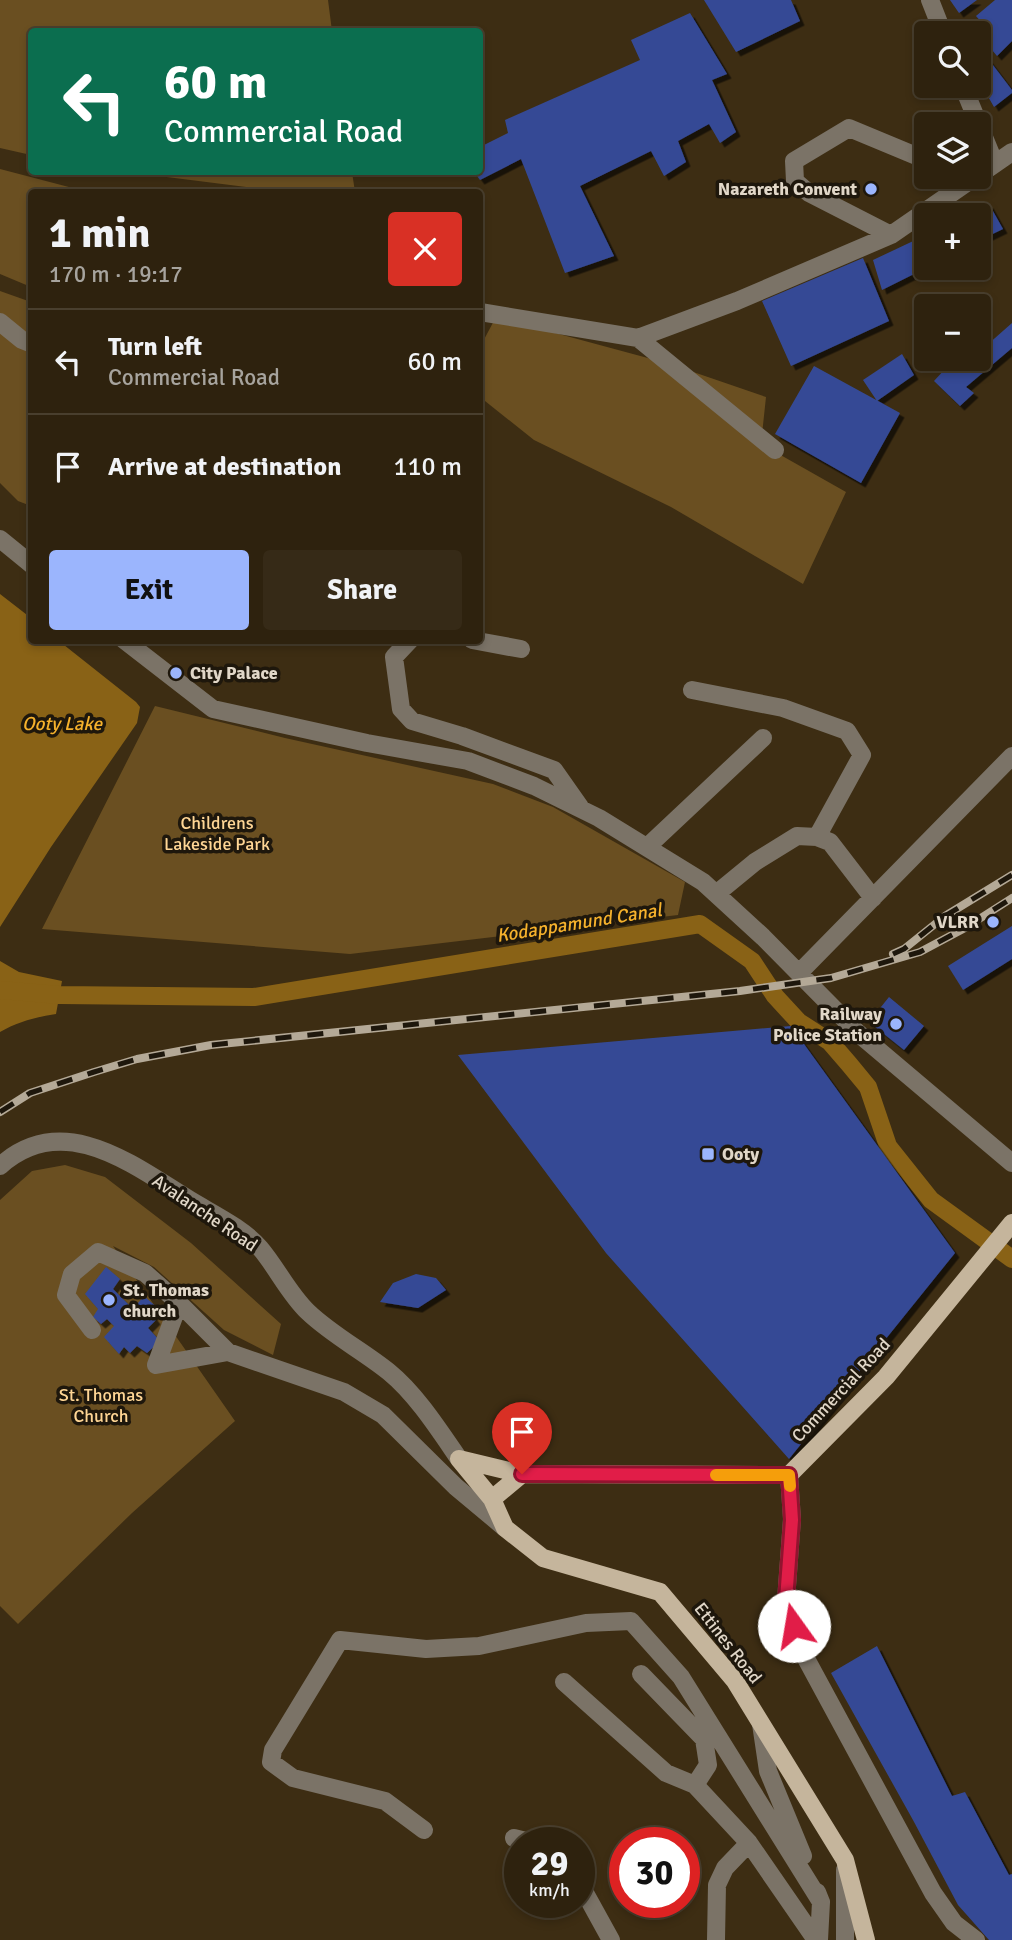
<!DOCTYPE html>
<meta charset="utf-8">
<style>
:root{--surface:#2e220e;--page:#362a17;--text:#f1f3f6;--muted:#a7a49e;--line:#493f2e;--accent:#9bb5fd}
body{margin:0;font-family:Signika,sans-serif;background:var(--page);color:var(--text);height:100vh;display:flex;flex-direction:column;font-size:26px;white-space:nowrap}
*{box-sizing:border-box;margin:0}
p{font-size:23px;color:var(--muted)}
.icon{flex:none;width:38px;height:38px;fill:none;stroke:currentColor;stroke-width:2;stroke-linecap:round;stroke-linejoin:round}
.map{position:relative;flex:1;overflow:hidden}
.details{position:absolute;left:28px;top:189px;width:455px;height:455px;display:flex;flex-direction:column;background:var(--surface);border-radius:7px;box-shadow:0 4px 10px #0003,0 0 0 2px var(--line)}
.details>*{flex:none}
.hud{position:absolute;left:28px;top:28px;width:455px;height:147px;border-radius:7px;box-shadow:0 4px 10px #0003,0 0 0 2px var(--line);background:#0b6e4f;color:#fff;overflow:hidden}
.buttons{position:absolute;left:914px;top:21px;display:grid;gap:14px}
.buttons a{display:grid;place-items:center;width:77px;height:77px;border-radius:7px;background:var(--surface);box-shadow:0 4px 10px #0003,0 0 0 2px var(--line);font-size:35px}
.speed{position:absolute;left:504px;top:1827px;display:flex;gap:14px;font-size:35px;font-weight:700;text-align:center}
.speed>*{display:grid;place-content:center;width:91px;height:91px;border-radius:50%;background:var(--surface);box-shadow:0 4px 10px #0003,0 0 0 2px var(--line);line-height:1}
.speed small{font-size:18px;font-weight:400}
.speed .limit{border:10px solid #d22;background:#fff;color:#111}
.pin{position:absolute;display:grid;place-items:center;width:60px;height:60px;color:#fff;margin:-72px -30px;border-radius:50% 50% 50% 0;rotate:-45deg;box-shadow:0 0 7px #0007}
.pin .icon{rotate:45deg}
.me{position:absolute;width:77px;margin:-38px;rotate:347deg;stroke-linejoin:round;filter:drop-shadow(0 0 5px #0008)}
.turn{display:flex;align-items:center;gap:24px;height:147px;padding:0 21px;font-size:32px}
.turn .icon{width:91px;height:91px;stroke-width:2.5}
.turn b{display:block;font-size:49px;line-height:60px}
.round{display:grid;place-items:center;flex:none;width:74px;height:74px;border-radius:7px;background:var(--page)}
.summary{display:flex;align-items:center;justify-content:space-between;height:119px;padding:0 21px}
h1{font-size:42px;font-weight:800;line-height:52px}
.button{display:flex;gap:14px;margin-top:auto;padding:14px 21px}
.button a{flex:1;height:80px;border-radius:7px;background:var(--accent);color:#111;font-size:28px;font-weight:800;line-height:80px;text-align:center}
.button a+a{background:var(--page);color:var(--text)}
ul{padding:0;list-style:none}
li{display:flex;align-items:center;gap:21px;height:105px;padding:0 21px;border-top:2px solid var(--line)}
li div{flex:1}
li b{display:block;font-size:26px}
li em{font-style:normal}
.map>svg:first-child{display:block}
.green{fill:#6a4f21}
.water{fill:#896216}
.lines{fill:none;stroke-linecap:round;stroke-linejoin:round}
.canal{stroke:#896216;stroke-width:18}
.building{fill:#354a95;filter:url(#shadow)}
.minor{stroke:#7b7367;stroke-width:18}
.major{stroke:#c5b59c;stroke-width:18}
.rail-casing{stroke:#b4a997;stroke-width:8}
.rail{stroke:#1e170c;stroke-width:5;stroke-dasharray:16;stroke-linecap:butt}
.route-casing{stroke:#92132f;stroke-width:18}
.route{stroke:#e11d48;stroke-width:12}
.slow{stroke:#f59e0b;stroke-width:12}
.poi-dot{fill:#9bb5fd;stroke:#1e170c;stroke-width:2.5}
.labels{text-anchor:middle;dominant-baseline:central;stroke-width:7;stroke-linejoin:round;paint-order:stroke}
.poi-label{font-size:18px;font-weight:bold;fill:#e1d7c8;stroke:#1e170c;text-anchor:end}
.park-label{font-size:18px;fill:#ffd695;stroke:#1e170c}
.street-label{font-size:18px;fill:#e1d7c8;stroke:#1e170c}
.water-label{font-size:19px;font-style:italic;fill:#f5b12c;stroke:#1e170c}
</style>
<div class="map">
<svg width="1012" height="1940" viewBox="0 0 1012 1940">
<defs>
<filter id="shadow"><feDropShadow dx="4.5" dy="4.5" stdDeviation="0" flood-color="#0009"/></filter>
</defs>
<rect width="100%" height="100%" fill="#3d2d13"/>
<path class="green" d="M 0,0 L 328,0 L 332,31 L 32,32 L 31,155 L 0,148 Z
M 0,169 L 88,192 L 32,192 L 31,287 L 0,274 Z
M 127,172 L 352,172 L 355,192 L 285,192 Z
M 0,291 L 31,302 L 31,506 L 18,501 L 0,483 Z
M 496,317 L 670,364 L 766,397 L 761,444 L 846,492 L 803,584 L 671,507 L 534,440 L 480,397 L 480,347 Z
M 155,706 L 285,738 L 493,784 L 553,807 L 685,882 L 678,915 L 350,954 L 42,929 Z
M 65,1165 L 105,1177 L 191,1243 L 281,1324 L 273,1355 L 224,1330 L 154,1267 L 113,1246 L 235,1421 L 132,1513 L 18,1624 L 0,1606 L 0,1200 L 32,1171 Z"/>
<path class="water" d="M 0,594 L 31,618 L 32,640 L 59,641 L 136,702 L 140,707 L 137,723 L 51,847 L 0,927 Z
M 0,961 L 19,972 L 62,981 L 56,1014 C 36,1017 17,1022 0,1032 Z"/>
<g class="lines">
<path class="canal" d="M 0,990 L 59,995 L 254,997 L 700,924 L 752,961 L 775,996 L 799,1022 L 830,1042 L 849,1064 L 868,1087 L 888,1146 L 931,1200 L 1012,1259"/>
</g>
<path class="building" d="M 704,0 L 791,0 L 800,21 L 736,52 Z
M 950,0 L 977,0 L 959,13 Z
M 995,0 L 1012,0 L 1012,41 L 997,56 L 978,33 L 976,33 L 984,25 L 976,16 Z
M 690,13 L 727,74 L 712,80 L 736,132 L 720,143 L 709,124 L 678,141 L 686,162 L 664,176 L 651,151 L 580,186 L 614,256 L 565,273 L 521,159 L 480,180 L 474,172 L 480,172 L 480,147 L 508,133 L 505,120 L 640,60 L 631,40 Z
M 983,52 L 1012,90 L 1012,93 L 994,107 L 978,79 L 978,54 Z
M 989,204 L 1003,229 L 978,241 L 978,215 L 966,215 Z
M 926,235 L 926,268 L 882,290 L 873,260 Z
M 863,258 L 889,321 L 791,366 L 762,301 Z
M 1012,323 L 1012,348 L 966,387 L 974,393 L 960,406 L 934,381 L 946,368 L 956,373 L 972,359 L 978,359 L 978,353 Z
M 902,354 L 914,375 L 877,401 L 863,380 Z
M 814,366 L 900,413 L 861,483 L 775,434 Z
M 1012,926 L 1012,959 L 963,990 L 948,966 Z
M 889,997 L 924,1026 L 904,1050 L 869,1022 Z
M 791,1026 L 955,1253 L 789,1459 L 606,1253 L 458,1055 Z
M 106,1267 L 120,1279 L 113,1289 L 133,1309 L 144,1296 L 160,1310 L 153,1316 L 156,1320 L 148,1328 L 160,1341 L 147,1353 L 137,1346 L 130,1353 L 124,1347 L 119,1354 L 104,1337 L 114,1326 L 107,1319 L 101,1324 L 93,1317 L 98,1309 L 85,1294 Z
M 416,1274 L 436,1278 L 446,1290 L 418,1308 L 380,1302 L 393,1283 Z
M 877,1646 L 952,1796 L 965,1792 L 1009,1875 L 1012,1874 L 1012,1940 L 989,1940 L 958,1905 L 913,1820 L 831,1673 Z"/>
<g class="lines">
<path class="minor" d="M 930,0 L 943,33
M 963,86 L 995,164
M 986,170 L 1012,152
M 891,235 L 809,193 L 795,181 L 794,161 L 849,128 L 926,160
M 480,312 L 638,338 L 737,301 L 891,235 L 975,177
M 0,322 L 22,340 L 32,344
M 638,338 L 775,450
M 0,539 L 32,565
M 124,640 L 213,709 L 367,743 L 468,761 L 534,786 L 599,818 L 703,882 L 763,937 L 858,1033 L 1012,1163
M 410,640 L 394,657 L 401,709 L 412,721 L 462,736 L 554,770 L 580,807
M 472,640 L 521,649
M 692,690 L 783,708 L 847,731 L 862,755 L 817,837
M 647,847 L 763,738
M 716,894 L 755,862 L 797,836 L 817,837 L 830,842 L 873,898
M 799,973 L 1012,756
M 0,1166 C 63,1109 133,1165 190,1200 C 213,1214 243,1228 260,1248 C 277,1268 289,1294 308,1312 C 332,1335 363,1351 389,1372 C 416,1394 439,1430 459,1459
M 179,1303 L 228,1352
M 92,1330 L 66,1295 L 72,1274 L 98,1252 L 145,1273 L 179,1303 L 156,1365 L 228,1352 L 344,1392 L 383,1415 L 456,1487 L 505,1528
M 789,1475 L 792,1519 L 786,1600 L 803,1653 L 933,1893 L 954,1923 L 976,1940
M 641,1674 L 704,1739 L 708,1765 L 695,1785
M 564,1682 L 666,1773 L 695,1785 L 749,1843 L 816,1940
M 761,1724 L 768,1771 L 803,1856
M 424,1830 L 385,1801 L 293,1778 L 271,1762 L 273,1750 L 340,1640 L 426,1649 L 479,1646 L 586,1623 L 631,1621 L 681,1677 L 821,1902
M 514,1838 L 534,1843
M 845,1870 L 845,1940
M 579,1882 L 611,1940
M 817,1892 L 821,1902 L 819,1940
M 716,1940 L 717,1885 L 725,1868 L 749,1843"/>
<path class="major" d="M 459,1459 L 522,1474 L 492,1499 Z
M 522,1474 L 789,1475 L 886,1377 L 1012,1223
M 492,1499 L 505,1528 L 543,1558 L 660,1592 L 735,1681 L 845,1860 L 866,1940"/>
<defs>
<path id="rail" d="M 893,954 L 904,949 L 945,916 L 1012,875
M 0,1112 L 30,1093 L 94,1072 L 137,1059 L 211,1045 L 740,991 L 831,978 L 920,952 L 965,928 L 1012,898"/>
</defs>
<use href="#rail" class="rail-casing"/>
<use href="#rail" class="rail"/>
</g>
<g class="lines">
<defs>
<path id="route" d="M 522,1474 L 789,1475 L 792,1520 L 786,1600 L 794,1626"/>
</defs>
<use href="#route" class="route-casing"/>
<use href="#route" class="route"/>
<path class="slow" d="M 716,1475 L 789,1475 L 790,1486"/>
</g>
<g class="poi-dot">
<circle cx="871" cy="189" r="7"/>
<circle cx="176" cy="673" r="7"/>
<circle cx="993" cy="922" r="7"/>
<circle cx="896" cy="1024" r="7"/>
<rect x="701" y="1147" width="14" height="14" rx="3.5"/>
<circle cx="109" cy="1300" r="7"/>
</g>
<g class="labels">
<g class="poi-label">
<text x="857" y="189">Nazareth Convent</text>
<text x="190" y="673" text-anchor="start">City Palace</text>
<text x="979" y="922">VLRR</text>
<text x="882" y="1014">Railway<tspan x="882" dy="21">Police Station</tspan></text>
<text x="722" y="1154" text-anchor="start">Ooty</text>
<text x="123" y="1290" text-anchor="start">St. Thomas<tspan x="123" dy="21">church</tspan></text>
</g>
<g class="park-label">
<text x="217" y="823">Childrens<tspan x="217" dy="21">Lakeside Park</tspan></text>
<text x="101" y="1395">St. Thomas<tspan x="101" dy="21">Church</tspan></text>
</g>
<g class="street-label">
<text transform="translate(205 1213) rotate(34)">Avalanche Road</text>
<text transform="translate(841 1390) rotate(-47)">Commercial Road</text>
<text transform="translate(728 1643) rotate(52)">Ettines Road</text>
</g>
<g class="water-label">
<text x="62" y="724">Ooty Lake</text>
<text transform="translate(579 923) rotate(-9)">Kodappamund Canal</text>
</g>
</g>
</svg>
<div class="buttons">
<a><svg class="icon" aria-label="search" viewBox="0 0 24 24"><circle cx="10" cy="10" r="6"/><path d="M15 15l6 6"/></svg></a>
<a><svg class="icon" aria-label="layers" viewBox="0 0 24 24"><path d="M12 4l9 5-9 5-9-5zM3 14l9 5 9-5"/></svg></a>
<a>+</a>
<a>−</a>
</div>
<div class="speed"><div>29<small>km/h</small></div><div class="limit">30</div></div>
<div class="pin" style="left:522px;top:1474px;background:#d93025"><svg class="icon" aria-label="arrive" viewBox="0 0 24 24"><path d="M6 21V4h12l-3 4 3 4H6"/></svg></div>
<svg class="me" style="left:794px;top:1626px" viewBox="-20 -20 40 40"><circle r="19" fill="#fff"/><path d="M0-13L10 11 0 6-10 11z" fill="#e11d48"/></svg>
<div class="hud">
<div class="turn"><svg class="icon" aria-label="left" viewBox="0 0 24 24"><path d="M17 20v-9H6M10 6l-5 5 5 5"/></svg><div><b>60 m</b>Commercial Road</div></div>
</div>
<section class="details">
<div class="summary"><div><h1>1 min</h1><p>170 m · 19:17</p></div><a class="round" style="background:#d93025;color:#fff"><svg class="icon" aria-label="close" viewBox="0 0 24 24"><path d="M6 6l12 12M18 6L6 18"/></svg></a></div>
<ul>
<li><svg class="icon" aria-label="left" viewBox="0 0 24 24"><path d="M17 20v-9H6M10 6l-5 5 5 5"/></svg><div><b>Turn left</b><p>Commercial Road</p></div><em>60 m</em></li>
<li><svg class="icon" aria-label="arrive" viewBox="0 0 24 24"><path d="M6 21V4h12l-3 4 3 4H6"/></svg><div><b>Arrive at destination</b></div><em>110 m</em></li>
</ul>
<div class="button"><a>Exit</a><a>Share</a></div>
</section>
</div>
